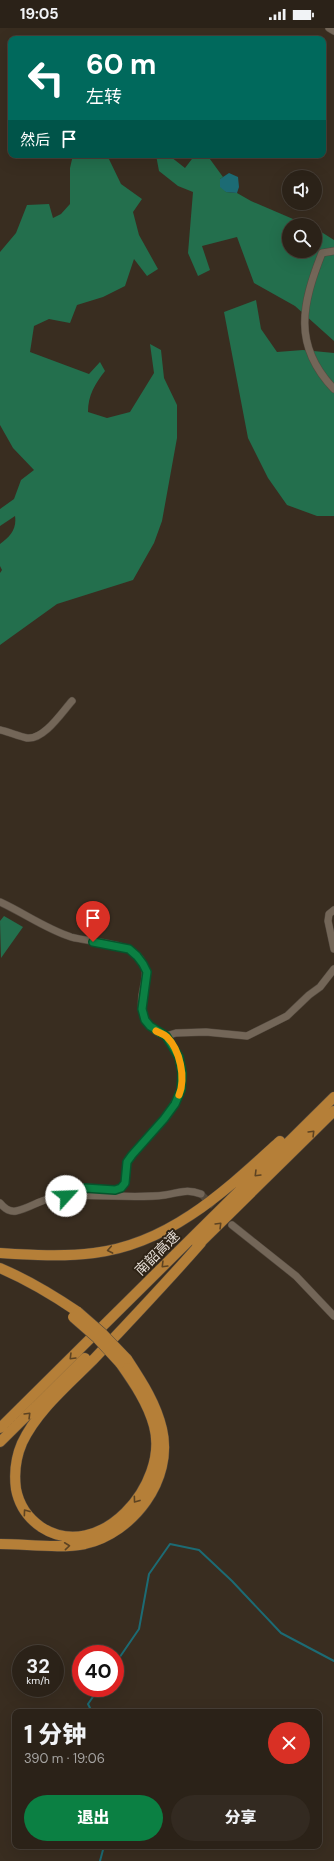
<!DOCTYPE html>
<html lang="zh">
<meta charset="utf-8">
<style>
:root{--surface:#2b2218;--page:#332a21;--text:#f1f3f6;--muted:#a6a4a2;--line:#473f37;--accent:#0b8043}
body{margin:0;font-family:"DM Sans","Noto Sans SC",sans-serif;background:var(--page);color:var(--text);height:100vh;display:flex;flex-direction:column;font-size:15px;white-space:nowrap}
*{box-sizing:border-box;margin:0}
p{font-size:13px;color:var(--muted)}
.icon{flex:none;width:22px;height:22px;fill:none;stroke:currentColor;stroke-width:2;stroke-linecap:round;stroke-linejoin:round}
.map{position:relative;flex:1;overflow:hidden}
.details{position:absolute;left:12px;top:1681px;width:310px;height:140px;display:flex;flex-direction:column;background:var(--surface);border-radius:8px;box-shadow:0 4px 16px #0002,0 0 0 1px var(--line)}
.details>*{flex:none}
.top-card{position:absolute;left:8px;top:8px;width:318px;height:122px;border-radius:8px;box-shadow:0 4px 16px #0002,0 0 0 1px var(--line);background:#00695c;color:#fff;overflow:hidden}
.tools{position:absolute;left:282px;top:142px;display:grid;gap:8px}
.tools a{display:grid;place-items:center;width:40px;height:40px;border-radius:50%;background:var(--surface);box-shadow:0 4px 16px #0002,0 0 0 1px var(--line);font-size:20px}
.speed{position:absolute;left:12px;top:1617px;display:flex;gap:8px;font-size:20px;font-weight:700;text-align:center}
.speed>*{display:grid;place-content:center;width:52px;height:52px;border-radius:50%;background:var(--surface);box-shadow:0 4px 16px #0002,0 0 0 1px var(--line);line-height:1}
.speed small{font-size:10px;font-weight:400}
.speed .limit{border:6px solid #d22;background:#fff;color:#111}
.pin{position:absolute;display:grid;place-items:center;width:34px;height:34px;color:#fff;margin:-41px -17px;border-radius:50% 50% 50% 0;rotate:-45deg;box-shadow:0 0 4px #0007}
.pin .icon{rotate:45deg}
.me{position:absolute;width:44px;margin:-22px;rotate:65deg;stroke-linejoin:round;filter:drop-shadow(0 0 3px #0008)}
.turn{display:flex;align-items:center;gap:14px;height:84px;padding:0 12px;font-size:18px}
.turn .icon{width:52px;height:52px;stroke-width:2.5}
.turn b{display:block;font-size:28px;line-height:34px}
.then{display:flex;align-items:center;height:38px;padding:0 12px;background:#0003;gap:8px;font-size:15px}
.round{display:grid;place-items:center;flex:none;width:42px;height:42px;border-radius:21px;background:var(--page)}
.overview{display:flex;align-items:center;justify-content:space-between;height:68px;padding:0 12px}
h1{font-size:24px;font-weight:800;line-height:30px}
.action{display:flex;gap:8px;margin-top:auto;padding:8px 12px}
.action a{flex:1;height:46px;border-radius:24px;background:var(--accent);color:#fff;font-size:16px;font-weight:800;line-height:46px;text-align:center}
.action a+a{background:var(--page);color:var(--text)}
.status{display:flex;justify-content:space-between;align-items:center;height:28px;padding:0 20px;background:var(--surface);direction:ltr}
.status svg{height:11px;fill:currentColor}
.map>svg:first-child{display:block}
.forest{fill:#236f4d}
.water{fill:#1c6b74}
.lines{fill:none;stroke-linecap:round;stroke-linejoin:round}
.stream{stroke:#1c6b74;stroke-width:2}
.minor-tunnel{stroke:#53483b;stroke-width:7;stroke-dasharray:7 3.5;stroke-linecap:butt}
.minor-casing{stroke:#53493e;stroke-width:8}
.highway-casing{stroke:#53493e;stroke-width:11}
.minor{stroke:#736658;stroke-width:7}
.highway{stroke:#b57f38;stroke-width:10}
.highway-bridge-casing{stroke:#53493e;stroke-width:11;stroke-linecap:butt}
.highway-bridge{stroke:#b57f38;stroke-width:10}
.oneway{stroke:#5d4322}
.route-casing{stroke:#07532c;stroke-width:10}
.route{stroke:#0b8043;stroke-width:7}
.slow{stroke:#f59e0b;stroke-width:7}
.labels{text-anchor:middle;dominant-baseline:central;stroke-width:4;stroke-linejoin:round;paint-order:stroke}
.street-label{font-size:14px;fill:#e6ded6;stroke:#2e2316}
</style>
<div class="status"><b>19:05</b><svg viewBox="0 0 49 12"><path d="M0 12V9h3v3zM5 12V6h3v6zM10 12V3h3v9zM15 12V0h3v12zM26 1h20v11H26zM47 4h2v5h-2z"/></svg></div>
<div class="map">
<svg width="334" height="1833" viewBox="0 0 334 1833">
<rect width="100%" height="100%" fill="#392d20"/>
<path class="forest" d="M 73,127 L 107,127 L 121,156 L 142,171 L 133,184 L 139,207 L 158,241 L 147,248 L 134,231 L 125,258 L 103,269 L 77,277 L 70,295 L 49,291 L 34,298 L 30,324 L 89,346 L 100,334 L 105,343 C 95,356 88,367 88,384 L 107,390 L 130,384 L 154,345 L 150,316 L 161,322 L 164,350 L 177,377 L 177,410 L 162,493 L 154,515 L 133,552 L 57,576 L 0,617 L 0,545 L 2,542 L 0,538 L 0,516 C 10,509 17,501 15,488 L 0,498 L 0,481 L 14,471 L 21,452 L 34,442 L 13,420 L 0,397 L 0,224 L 16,205 L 27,177 L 49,176 L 53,190 L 61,186 L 70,176 L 70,140 Z
M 156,127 L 171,129 L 185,140 L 195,127 L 207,127 L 223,149 L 220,151 L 226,164 L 237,165 L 251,173 L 307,197 L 289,197 L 289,223 L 315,223 L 315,200 L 334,212 L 334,313 L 295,278 L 254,255 L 237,209 L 202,218 L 210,242 L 198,248 L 188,225 L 193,164 L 178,158 L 159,143 Z
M 256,272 L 261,301 L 277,324 L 303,322 L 334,325 L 334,488 L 317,488 L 287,477 L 268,450 L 248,410 L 224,284 Z
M 4,888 L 23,899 L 1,930 L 0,893 Z"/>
<path class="water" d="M 229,145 L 238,149 L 239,159 L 237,165 L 226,164 L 220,159 L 220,151 Z"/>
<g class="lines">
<path class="stream" d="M 115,1636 L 139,1601 L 149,1546 L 170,1516 L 199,1522 L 232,1553 L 281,1605 L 334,1633
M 92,1684 L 88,1676 L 99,1660
M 100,1833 L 104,1818"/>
<path class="minor-tunnel" d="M 201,1166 L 232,1197"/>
<defs>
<path id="minor" d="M 329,0 L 334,3
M 334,223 L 322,225 C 302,276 292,317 334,361
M 0,702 C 9,704 18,708 27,710 C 44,712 62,684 72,673
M 0,874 C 24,885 46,901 71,909 C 88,914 124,914 137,927 C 155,946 138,960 142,981 C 144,992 150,1000 159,1005 C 162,1006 165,1007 167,1009 C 170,1012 172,1018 175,1022 C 199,1061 160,1096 135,1123 C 132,1126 128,1130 127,1135 C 124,1143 129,1155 121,1160 C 111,1166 96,1158 85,1160 C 78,1161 71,1164 66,1168
M 334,882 L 329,886 L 328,893 L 334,921
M 166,1008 L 176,1005 L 206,1004 L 247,1008 L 287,988 L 309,967 L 320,959 L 334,941
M 0,1175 C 4,1180 10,1184 16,1183 C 27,1181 37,1174 48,1171 C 86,1163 127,1172 165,1167 C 180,1165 186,1160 201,1166
M 232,1197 L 296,1248 L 334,1288"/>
<path id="highway" d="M 197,1218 L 334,1083
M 0,1225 C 31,1227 63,1229 94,1225 C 170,1216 226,1162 280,1113
M 0,1240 C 28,1252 53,1267 78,1284
M 120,1335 C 134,1355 148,1375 154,1398 C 170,1456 99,1537 41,1499 C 28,1490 19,1477 16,1461 C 14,1446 16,1429 22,1415 C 37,1383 68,1357 93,1332 C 130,1293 166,1255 201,1215
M 0,1400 L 334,1069
M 0,1414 L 85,1330
M 0,1516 C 26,1516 60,1521 85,1516 C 133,1505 174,1452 162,1401 C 156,1375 142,1354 127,1331"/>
</defs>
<use href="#minor" class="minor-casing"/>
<use href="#highway" class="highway-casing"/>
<use href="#minor" class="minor"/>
<use href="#highway" class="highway"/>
<defs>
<path id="highway-bridge" d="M 78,1284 L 102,1305 L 127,1331
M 73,1289 L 97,1310 L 120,1335"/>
</defs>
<use href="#highway-bridge" class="highway-bridge-casing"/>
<use href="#highway-bridge" class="highway-bridge"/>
</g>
<defs><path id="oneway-chevron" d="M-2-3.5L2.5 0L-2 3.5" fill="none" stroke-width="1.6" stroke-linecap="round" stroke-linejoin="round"/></defs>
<g class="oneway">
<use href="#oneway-chevron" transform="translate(312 1105) rotate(-45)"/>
<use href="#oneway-chevron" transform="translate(257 1146) rotate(135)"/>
<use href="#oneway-chevron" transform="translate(219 1197) rotate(-45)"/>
<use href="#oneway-chevron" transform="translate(110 1222) rotate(169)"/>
<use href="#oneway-chevron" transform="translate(164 1237) rotate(135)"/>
<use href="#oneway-chevron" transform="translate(72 1329) rotate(135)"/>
<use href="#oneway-chevron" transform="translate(28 1387) rotate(-45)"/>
<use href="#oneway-chevron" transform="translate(136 1472) rotate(126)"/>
<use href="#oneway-chevron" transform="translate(26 1484) rotate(-126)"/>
<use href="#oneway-chevron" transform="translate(67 1518) rotate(-6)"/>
</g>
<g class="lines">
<defs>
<path id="route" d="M 66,1168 L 73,1164 L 85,1160 L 115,1162 L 121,1160 L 125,1155 L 127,1134 L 132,1127 L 164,1091 L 175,1076 L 181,1062 L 182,1045 L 179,1029 L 166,1008 L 150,998 L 145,992 L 142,981 L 147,944 L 143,936 L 137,928 L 129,921 L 93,914"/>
</defs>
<use href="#route" class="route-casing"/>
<use href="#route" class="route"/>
<path class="slow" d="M 156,1003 C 159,1005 164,1006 167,1009 C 180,1022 186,1050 179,1067"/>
</g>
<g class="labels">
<g class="street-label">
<text transform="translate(157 1225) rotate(-45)">南韶高速</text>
</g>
</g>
</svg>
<div class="tools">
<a><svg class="icon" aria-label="sound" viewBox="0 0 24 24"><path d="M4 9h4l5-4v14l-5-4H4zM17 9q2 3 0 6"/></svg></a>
<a><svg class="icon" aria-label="search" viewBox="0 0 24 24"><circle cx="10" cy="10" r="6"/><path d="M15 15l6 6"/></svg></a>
</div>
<div class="speed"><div>32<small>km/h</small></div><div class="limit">40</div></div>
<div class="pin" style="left:93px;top:914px;background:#d93025"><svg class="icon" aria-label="arrive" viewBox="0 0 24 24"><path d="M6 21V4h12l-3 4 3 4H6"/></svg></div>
<svg class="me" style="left:66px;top:1168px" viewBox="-20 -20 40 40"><circle r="19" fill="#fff"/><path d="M0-13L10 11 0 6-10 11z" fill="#0b8043"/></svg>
<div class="top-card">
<div class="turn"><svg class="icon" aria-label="left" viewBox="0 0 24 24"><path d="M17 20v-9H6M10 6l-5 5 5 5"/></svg><div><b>60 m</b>左转</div></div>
<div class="then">然后<svg class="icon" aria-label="arrive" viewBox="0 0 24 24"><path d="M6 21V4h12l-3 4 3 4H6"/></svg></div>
</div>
<section class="details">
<div class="overview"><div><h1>1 分钟</h1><p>390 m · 19:06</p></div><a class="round" style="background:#d93025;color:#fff"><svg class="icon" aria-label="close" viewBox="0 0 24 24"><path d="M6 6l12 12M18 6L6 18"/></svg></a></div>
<div class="action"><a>退出</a><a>分享</a></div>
</section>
</div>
